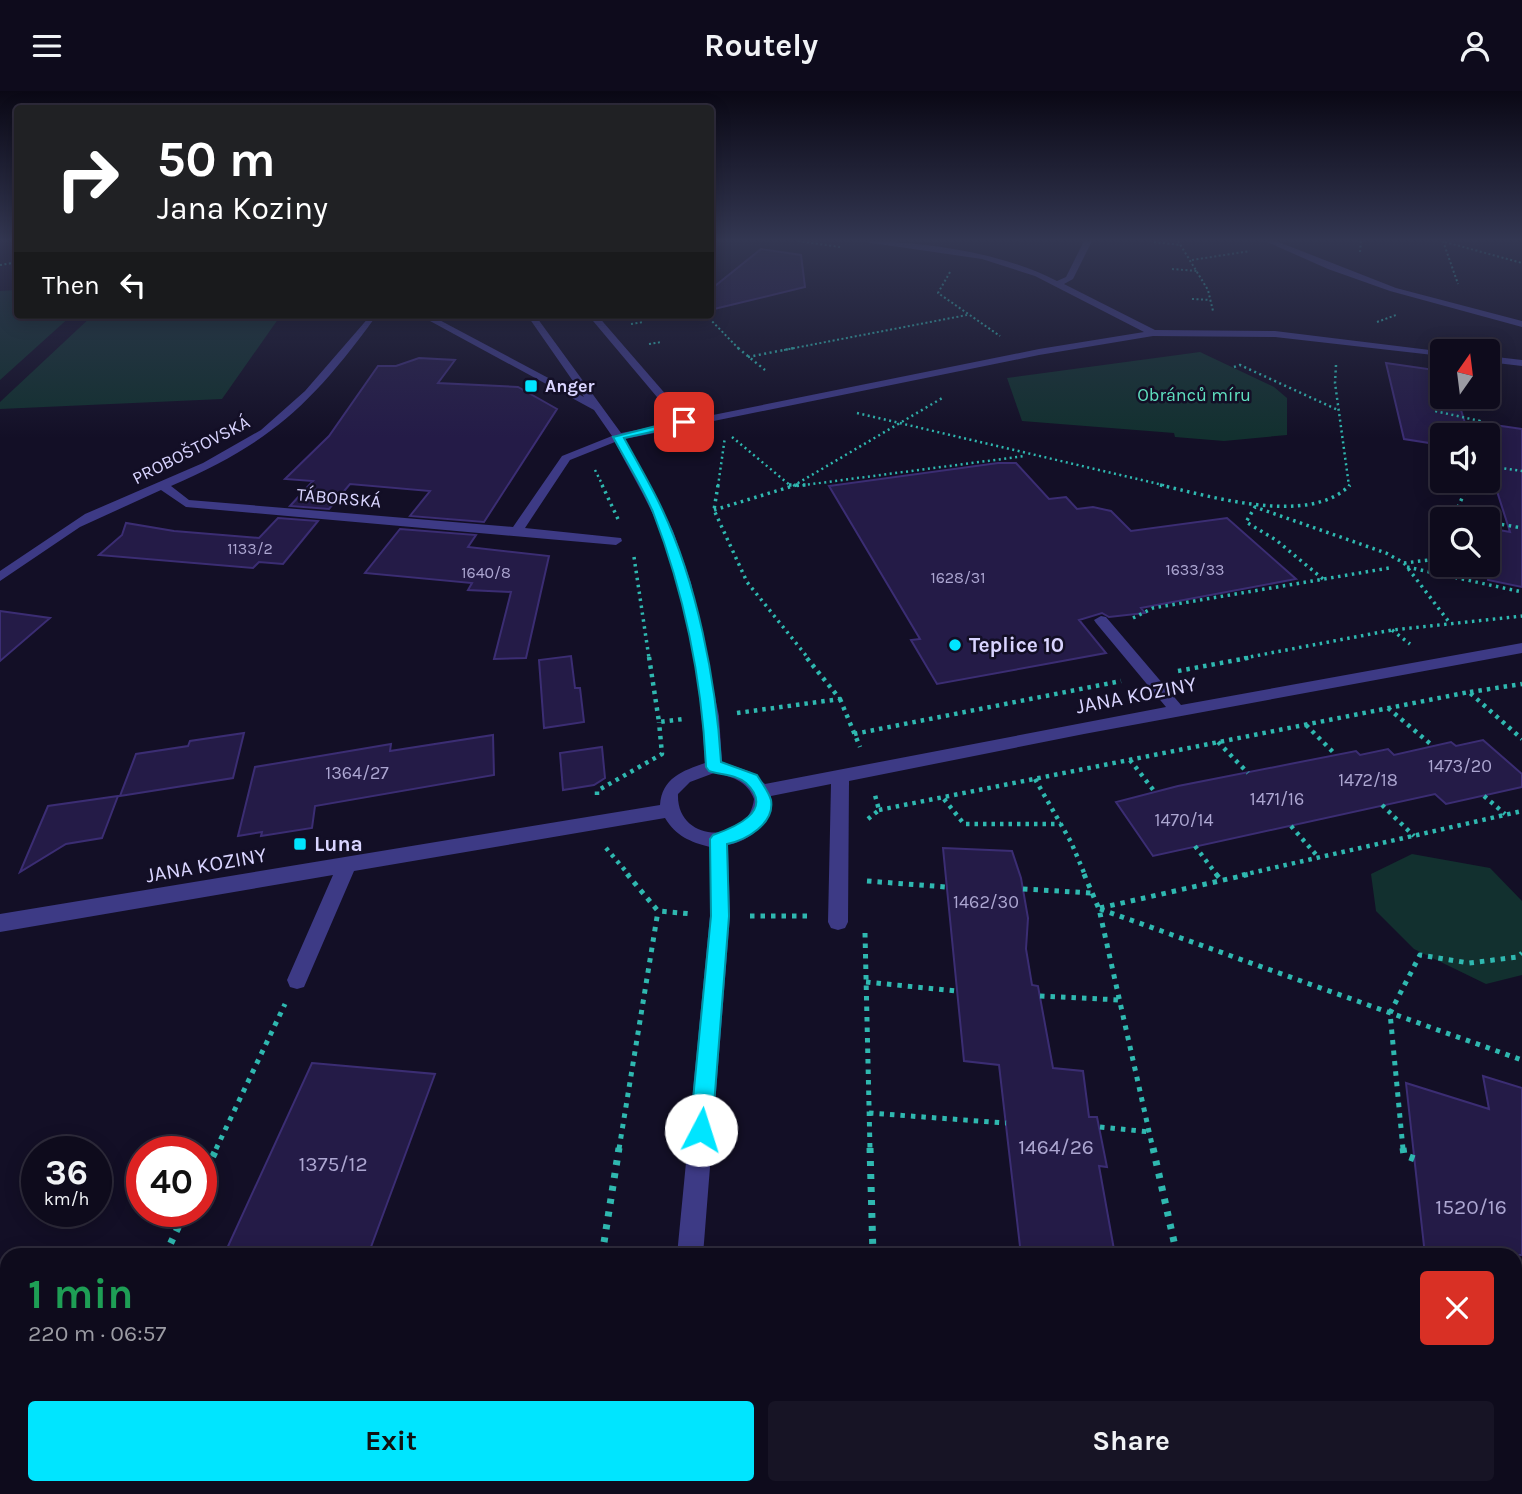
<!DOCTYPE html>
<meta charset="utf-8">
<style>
:root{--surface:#0e0b1c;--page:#171425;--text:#f1f3f6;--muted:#9b9ba3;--line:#2e2b3b;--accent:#00e5ff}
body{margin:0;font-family:Karla,sans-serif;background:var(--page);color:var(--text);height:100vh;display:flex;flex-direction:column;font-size:26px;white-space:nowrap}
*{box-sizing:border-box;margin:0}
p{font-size:23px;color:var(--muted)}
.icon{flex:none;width:38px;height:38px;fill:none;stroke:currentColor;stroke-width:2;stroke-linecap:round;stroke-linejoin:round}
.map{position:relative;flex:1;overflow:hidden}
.panel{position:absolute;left:0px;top:1157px;width:1522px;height:247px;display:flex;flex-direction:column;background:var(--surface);border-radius:21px 21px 0 0;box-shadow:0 4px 18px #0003,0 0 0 2px var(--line)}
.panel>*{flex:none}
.guide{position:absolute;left:14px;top:14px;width:700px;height:214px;border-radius:7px;box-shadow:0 4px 18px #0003,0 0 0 2px var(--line);background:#202124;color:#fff;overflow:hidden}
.needle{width:46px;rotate:14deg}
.controls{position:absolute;left:1430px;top:248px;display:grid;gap:14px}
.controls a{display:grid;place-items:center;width:70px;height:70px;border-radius:7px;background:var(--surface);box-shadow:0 4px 18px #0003,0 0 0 2px var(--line);font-size:35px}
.speed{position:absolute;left:21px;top:1045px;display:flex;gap:14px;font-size:35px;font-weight:700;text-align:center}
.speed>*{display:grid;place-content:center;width:91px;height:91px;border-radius:50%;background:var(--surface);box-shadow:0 4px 18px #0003,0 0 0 2px var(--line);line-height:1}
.speed small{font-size:18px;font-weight:400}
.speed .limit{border:10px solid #d22;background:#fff;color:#111}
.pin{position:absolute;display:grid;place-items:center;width:60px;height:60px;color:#fff;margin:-30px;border-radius:14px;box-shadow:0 4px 10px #0006}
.me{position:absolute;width:77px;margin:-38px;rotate:5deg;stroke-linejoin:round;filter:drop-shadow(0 0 5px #0008)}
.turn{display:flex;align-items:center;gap:24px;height:147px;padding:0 28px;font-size:32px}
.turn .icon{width:91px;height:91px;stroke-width:2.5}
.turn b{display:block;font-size:49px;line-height:60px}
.then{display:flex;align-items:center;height:66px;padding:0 28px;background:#0003;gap:14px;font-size:26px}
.round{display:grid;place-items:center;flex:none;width:74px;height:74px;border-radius:7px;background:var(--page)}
.head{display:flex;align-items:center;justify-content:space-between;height:119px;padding:0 28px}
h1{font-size:42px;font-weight:700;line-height:52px;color:#1e9e55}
.action{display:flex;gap:14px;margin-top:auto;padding:14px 28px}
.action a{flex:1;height:80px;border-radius:7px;background:var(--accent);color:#111;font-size:28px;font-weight:700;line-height:80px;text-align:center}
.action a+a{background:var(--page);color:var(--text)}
header{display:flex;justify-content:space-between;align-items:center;height:91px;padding:0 28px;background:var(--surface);font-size:32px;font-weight:700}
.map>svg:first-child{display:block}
.green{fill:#12302f}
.building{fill:#241b47;stroke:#3b2d73;stroke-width:2}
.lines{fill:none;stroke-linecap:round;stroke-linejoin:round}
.path-far5{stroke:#2fb8b0;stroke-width:2;stroke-dasharray:2 2.5;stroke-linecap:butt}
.path-far4{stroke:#2fb8b0;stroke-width:2.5;stroke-dasharray:2 3.5;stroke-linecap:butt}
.path-far3{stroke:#2fb8b0;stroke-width:3.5;stroke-dasharray:2.5 4.5;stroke-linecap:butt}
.path-far2{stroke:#2fb8b0;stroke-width:4.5;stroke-dasharray:3.5 5;stroke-linecap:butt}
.path-far1{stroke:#2fb8b0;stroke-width:5;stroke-dasharray:4.5 6;stroke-linecap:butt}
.path{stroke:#2fb8b0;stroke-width:7;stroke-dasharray:5 8;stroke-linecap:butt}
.minor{fill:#3d3a85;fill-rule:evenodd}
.route{fill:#00e5ff;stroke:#0095a6;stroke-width:2}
.poi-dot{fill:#00e5ff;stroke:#130f26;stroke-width:2.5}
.labels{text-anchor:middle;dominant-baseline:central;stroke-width:5;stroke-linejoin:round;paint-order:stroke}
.far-number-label{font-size:16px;fill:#aca6d1}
.far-poi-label{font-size:18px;font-weight:bold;fill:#d9d4ff;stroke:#130f26;text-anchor:start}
.far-park-label{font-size:18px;fill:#5fe0c0;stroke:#130f26}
.far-street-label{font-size:18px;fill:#d9d4ff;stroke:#130f26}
.number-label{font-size:18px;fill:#aca6d1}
.poi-label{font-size:21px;font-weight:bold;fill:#d9d4ff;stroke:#130f26;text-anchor:start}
.street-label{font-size:21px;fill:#d9d4ff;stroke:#130f26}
.near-number-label{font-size:21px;fill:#aca6d1}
</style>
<header><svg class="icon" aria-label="menu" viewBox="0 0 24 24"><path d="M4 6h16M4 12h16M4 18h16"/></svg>Routely<svg class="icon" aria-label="person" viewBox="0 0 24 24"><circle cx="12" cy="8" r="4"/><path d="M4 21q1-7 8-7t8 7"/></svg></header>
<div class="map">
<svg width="1522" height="1403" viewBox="0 0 1522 1403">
<rect width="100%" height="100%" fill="#130f26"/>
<path class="green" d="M 17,199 L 18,224 L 72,224 L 0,289 L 0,200 Z
M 93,224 L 281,224 L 222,308 L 0,318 L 0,311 Z
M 1200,261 L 1274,296 L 1287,307 L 1287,344 L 1224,350 L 1175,346 L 1174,342 L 1022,330 L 1007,287 Z
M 1412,763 L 1490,777 L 1522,810 L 1522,884 L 1486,893 L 1414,858 L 1376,820 L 1371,783 Z"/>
<path class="building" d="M 761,158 L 801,164 L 805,196 L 710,219 L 710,199 Z
M 419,267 L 455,269 L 438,292 L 518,296 L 557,318 L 484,431 L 410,425 L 430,400 L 350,393 L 329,418 L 290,415 L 313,390 L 285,388 L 329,345 L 378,275 L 396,275 Z
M 1386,272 L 1442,280 L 1442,306 L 1457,306 L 1469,345 L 1442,345 L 1442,354 L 1404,348 Z
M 1474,331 L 1522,338 L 1522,496 L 1488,489 L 1488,437 L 1510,441 L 1488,372 L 1488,345 L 1478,345 Z
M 998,372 L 1016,372 L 1049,408 L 1066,406 L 1077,418 L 1093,416 L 1111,420 L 1131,440 L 1227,427 L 1296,488 L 1141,517 L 1145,522 L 1109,526 L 1102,522 L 1079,529 L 1106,562 L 937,593 L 911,549 L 920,548 L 829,395 Z
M 278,427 L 318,430 L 283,473 L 259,471 L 253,477 L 99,464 L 122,444 L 126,432 L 174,440 L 259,447 Z
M 400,438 L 476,444 L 468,456 L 549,465 L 526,567 L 494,568 L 511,501 L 468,499 L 472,492 L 365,482 Z
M 0,520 L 50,527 L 0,570 Z
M 571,565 L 575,597 L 580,597 L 584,631 L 544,637 L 539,569 Z
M 244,642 L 233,687 L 120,705 L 136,663 L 188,655 L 190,650 Z
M 493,644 L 494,684 L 315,715 L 312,737 L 261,745 L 262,741 L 238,745 L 255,676 L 391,653 L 390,660 Z
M 1483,649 L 1522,683 L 1522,696 L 1446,713 L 1435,703 L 1153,765 L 1116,711 L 1178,695 L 1356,660 L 1360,664 L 1388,658 L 1394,664 L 1451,651 L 1456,655 Z
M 602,656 L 605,687 L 594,694 L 563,699 L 560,662 Z
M 118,705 L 102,747 L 66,753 L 20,781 L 48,715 Z
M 943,757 L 1012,760 L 1021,787 L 1028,827 L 1026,858 L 1032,894 L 1038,895 L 1053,977 L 1083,980 L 1089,1026 L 1097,1026 L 1107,1076 L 1099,1075 L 1115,1164 L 1021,1164 L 999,974 L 964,970 Z
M 312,972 L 435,983 L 368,1164 L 224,1164 Z
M 1483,985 L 1522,997 L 1522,1164 L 1425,1164 L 1406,992 L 1489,1018 Z"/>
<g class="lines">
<path class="path-far5" d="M 798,150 L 840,156
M 1178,150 L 1208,199 L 1213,220
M 1443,150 L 1458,193
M 1154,151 L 1181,154
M 1445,151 L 1522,172
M 1360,161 L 1361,150
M 1192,169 L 1250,160
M 0,174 L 18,171
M 1172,178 L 1197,180
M 950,181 L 938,202 L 1000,245
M 1192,208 L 1210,209
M 706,224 L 740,259
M 1377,231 L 1396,224
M 631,233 L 644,231
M 649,253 L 662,251
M 784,259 L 967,224"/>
<path class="path-far4" d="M 738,257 L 765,279
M 748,266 L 794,257
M 1336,274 L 1335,292 L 1349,395
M 1234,276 L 1240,274 L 1338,319
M 1431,310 L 1435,320 L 1480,330 L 1491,350 L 1488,356
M 857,322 L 1167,395
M 732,346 L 791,395
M 1488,375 L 1522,380
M 595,379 L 603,395
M 718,395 L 725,346
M 793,395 L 944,306
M 797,395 L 1025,365
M 1468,395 L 1470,390"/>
<path class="path-far3" d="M 602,394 L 618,428
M 718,394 L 714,419 L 747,491 L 808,567
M 789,394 L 810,394
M 1160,394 C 1210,405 1309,436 1350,394
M 714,419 L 796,394
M 1454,425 L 1477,429
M 1452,429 L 1468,394
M 1488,431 L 1522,437
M 634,466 L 649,567
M 1404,472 L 1429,469 L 1442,446
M 1407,476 L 1522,501
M 1323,488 L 1276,449 L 1246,431 L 1255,416 L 1386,462 L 1404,472 L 1449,531
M 1133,527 L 1153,517 L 1389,477
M 1392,539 L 1410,553
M 1244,567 L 1392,539 L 1522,525"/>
<path class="path-far2" d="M 649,566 L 659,631 L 683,628
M 1178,580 L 1253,566
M 1470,601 L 1522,593
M 840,608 L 860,656
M 1388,617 L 1433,655
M 737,622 L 840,608 L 806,566
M 1306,634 L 1336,664
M 854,643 L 1121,590
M 1218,651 L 1248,682
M 1130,669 L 1155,701
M 1035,688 L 1071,751 L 1085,784
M 597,704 L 597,700 L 662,663 L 659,631
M 1484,705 L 1505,723
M 944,708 L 964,733 L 1061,733
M 1382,714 L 1414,745
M 879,719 L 1469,601 L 1522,648
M 868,728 L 879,719 L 875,704
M 1291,735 L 1319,767
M 1195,755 L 1217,784
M 606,757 L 629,784
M 1242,784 L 1522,720"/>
<path class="path-far1" d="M 627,783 L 658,820 L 693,823
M 1084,783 L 1099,818 L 1153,1058
M 1216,783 L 1221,789
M 867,790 L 946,796
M 1023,798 L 1092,802
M 1100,817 L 1250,783
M 1100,818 L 1522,969
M 750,825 L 808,825
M 865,842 L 870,1058
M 866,891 L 956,900
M 1040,905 L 1120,909
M 869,1022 L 1006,1032
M 1100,1036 L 1150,1041
M 216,1058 L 285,913
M 619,1058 L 658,820
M 1403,1058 L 1390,922 L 1420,864 L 1469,872 L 1518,866 L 1522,862"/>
<path class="path" d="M 870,1057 L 873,1164
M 1153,1057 L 1177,1164
M 1403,1057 L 1404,1064 L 1415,1068
M 201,1089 L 217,1057
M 165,1164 L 186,1120
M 602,1164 L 619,1057
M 880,1396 L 880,1403
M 983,1396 L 1026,1400
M 1230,1396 L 1232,1403
M 51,1403 L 54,1396
M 554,1403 L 556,1396"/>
<path class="minor" d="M 858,150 C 921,150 1001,161 1057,190 L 1066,186 L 1084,150 L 1092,150 L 1073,188 L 1064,193 L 1155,239 L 1275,240 L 1446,261 L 1442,261 L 1442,265 L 1275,246 L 1153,245 L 1039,264 L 625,348 L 673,440 L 691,492 L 719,625 L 722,671 L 751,681 L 765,693 L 1166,616 L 1096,532 L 1094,529 L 1101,525 L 1106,526 L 1181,614 L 1522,552 L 1522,562 L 1084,643 L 849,690 L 848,831 L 845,837 L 838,839 L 831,837 L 828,831 L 831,693 L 771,705 C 773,730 751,750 728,754 L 730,825 L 703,1164 L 677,1164 L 710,825 L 710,756 C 690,751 676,745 665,727 L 354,780 L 304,896 L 297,898 L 290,896 L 287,889 L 333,784 L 0,841 L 0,823 L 660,714 C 662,687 682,680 705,672 C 702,600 687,510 661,442 C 649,411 630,381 615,351 L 570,369 L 525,437 L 621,447 L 622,450 L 616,454 L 186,416 L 161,399 L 80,436 L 0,490 L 0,480 L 85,423 L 203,372 L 261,339 L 305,300 L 370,225 L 374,228 C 311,314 270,352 171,395 L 189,409 L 513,436 L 562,365 L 612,345 L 594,319 L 419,224 L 430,224 L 584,306 L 527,224 L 535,224 L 621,342 L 678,331 L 588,224 L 597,224 L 688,329 L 1039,258 L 1144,241 L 1035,185 L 982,168 ZM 714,682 C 732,685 748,691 754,708 C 749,754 676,753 678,703 L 690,691 Z
M 1265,150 L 1276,150 L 1396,197 L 1522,230 L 1522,236 L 1390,200 L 1328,178 Z
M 1488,265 L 1522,269 L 1522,275 L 1488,271 Z
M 645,1396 L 675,1396 L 674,1403 L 644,1403 Z"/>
</g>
<linearGradient id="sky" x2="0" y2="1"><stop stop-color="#0a0815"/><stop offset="0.43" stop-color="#333752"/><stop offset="1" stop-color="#333752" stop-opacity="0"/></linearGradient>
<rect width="1522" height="347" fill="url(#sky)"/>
<path class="route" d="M 684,328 L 688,333 L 624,347 C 637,371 651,394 662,418 C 697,492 716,590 721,671 L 757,684 C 761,691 769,701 771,709 C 775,733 746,749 727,753 L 729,825 L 712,1039 L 709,1047 L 701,1050 L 693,1047 L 690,1039 L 711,825 L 710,748 L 713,744 C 733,737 776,720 746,692 C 736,683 720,684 709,680 L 706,676 C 702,590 684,502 653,421 C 642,395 626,370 613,346 Z"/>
<g class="poi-dot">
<rect x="524" y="288" width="14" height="14" rx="3.5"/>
<circle cx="955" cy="554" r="7"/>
<rect x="293" y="746" width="14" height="14" rx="3.5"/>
</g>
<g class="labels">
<g class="far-number-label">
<text x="250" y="457">1133/2</text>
<text x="1195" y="478">1633/33</text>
<text x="486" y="481">1640/8</text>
<text x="958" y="486">1628/31</text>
</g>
<g class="far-poi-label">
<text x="545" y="295">Anger</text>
</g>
<g class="far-park-label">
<text x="1194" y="304">Obránců míru</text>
</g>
<g class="far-street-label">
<text transform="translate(191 359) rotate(-27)">PROBOŠTOVSKÁ</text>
<text transform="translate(339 407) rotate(5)">TÁBORSKÁ</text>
</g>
<g class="number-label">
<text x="1460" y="675">1473/20</text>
<text x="357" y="682">1364/27</text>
<text x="1368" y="689">1472/18</text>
<text x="1277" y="708">1471/16</text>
<text x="1184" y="729">1470/14</text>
<text x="986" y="811">1462/30</text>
</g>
<g class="poi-label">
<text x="969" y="554">Teplice 10</text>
<text x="314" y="753">Luna</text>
</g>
<g class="street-label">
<text transform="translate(1136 604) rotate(-11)">JANA KOZINY</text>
<text transform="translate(206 774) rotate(-10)">JANA KOZINY</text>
</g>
<g class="near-number-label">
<text x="1056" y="1056">1464/26</text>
<text x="333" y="1073">1375/12</text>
<text x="1471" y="1116">1520/16</text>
</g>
</g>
</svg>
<div class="controls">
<a><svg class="needle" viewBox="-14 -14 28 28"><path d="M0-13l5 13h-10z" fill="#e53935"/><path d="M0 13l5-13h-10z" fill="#9b9ba3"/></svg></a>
<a><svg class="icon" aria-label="sound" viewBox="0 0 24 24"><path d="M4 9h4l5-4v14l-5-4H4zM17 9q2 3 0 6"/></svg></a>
<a><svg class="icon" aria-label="search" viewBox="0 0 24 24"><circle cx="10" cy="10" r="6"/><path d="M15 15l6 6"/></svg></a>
</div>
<div class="speed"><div>36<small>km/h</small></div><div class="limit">40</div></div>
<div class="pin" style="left:684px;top:331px;background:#d93025"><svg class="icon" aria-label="arrive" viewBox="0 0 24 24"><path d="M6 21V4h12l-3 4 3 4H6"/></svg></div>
<svg class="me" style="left:701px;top:1039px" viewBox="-20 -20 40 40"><circle r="19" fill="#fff"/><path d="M0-13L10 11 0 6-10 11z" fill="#00e5ff"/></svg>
<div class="guide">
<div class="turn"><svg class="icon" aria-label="right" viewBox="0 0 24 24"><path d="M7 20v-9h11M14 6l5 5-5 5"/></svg><div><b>50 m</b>Jana Koziny</div></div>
<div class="then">Then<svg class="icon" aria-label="left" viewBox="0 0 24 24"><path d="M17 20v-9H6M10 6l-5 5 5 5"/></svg></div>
</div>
<section class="panel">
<div class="head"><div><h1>1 min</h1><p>220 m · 06:57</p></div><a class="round" style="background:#d93025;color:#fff"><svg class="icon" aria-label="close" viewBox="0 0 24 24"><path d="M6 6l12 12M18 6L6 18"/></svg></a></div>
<div class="action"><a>Exit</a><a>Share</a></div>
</section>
</div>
